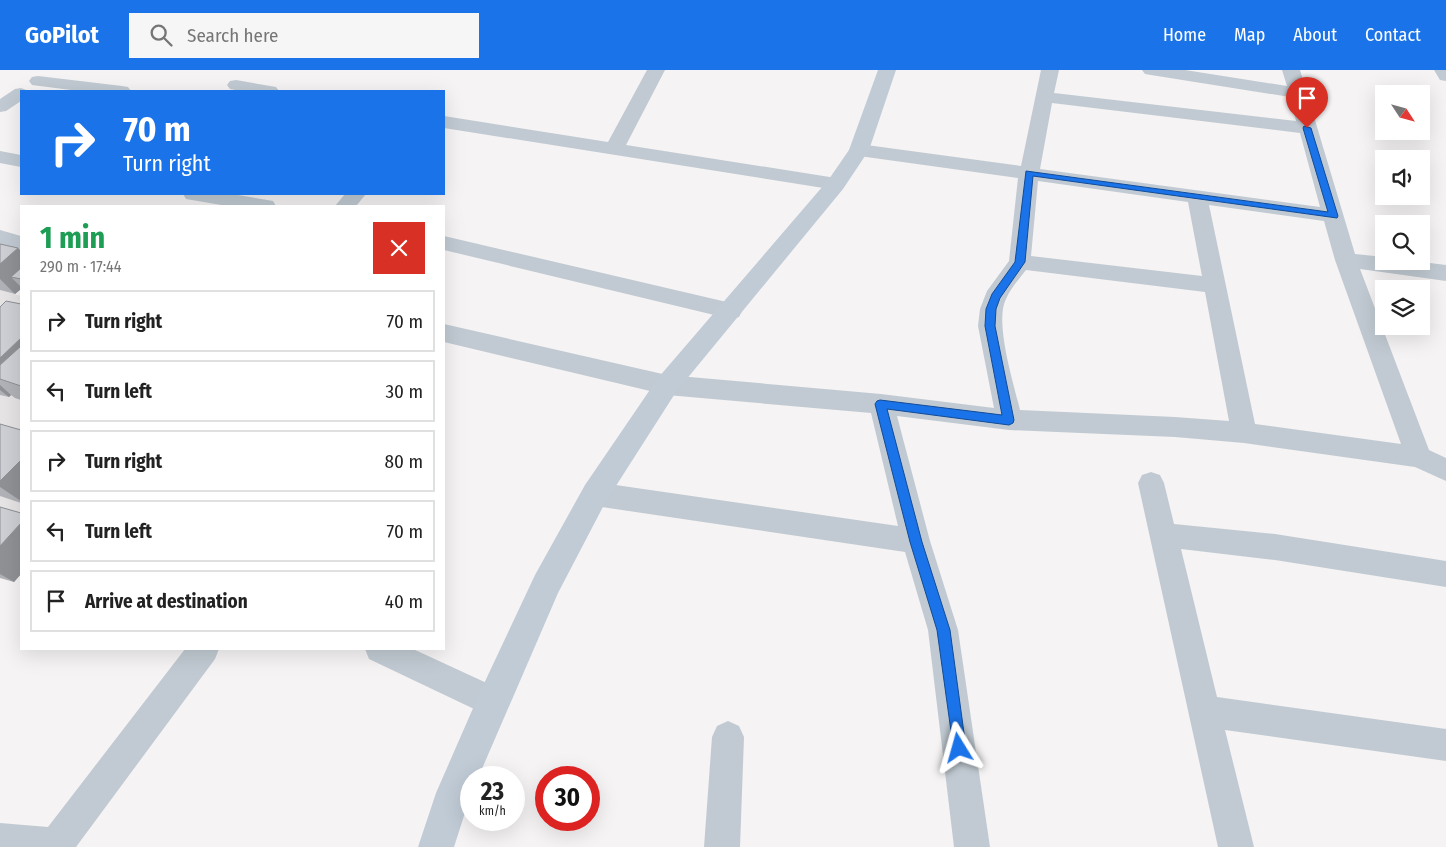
<!DOCTYPE html>
<meta charset="utf-8">
<style>
:root{--surface:#fff;--page:#f6f6f6;--text:#222;--muted:#767676;--line:#e0e0e0;--accent:#1a73e8}
body{margin:0;font-family:"Fira Sans Condensed",sans-serif;background:var(--page);color:var(--text);height:100vh;display:flex;flex-direction:column;font-size:19px;white-space:nowrap}
*{box-sizing:border-box;margin:0}
p{font-size:16px;color:var(--muted)}
.icon{flex:none;width:28px;height:28px;fill:none;stroke:currentColor;stroke-width:2;stroke-linecap:round;stroke-linejoin:round}
.map{position:relative;flex:1;overflow:hidden}
.drawer{position:absolute;left:20px;top:135px;width:425px;height:445px;display:flex;flex-direction:column;background:var(--surface);border-radius:0px;box-shadow:0 5px 20px #0002}
.drawer>*{flex:none}
.banner{position:absolute;left:20px;top:20px;width:425px;height:105px;border-radius:0px;box-shadow:0 5px 20px #0002;background:#1a73e8;color:#fff;overflow:hidden}
.needle{width:32px;rotate:126deg}
.tools{position:absolute;left:1375px;top:15px;display:grid;gap:10px}
.tools a{display:grid;place-items:center;width:55px;height:55px;border-radius:0px;background:var(--surface);box-shadow:0 5px 20px #0002;font-size:25px}
.speed{position:absolute;left:460px;top:696px;display:flex;gap:10px;font-size:25px;font-weight:700;text-align:center}
.speed>*{display:grid;place-content:center;width:65px;height:65px;border-radius:50%;background:var(--surface);box-shadow:0 5px 20px #0002;line-height:1}
.speed small{font-size:12px;font-weight:400}
.speed .limit{border:8px solid #d22;background:#fff;color:#111}
.pin{position:absolute;display:grid;place-items:center;width:42px;height:42px;color:#fff;margin:-51px -21px;border-radius:50% 50% 50% 0;rotate:-45deg;box-shadow:0 0 5px #0007}
.pin .icon{rotate:45deg}
.me{position:absolute;width:55px;margin:-28px;rotate:352deg;stroke-linejoin:round;filter:drop-shadow(0 0 4px #0008)}
.turn{display:flex;align-items:center;gap:18px;height:105px;padding:0 20px;font-size:22px}
.turn .icon{width:65px;height:65px;stroke-width:2.5}
.turn b{display:block;font-size:35px;line-height:42px}
.round{display:grid;place-items:center;flex:none;width:52px;height:52px;border-radius:0px;background:var(--page)}
.head{display:flex;align-items:center;justify-content:space-between;height:85px;padding:0 20px}
h1{font-size:30px;font-weight:700;line-height:38px;color:#1e9e55}
ul{padding:0;list-style:none}
li{display:flex;align-items:center;gap:15px;height:62px;margin:0 10px 8px;padding:0 10px;border:2px solid var(--line);border-radius:0px}
li div{flex:1}
li b{display:block;font-size:19px}
li em{font-style:normal}
header{display:flex;align-items:center;gap:30px;box-sizing:border-box;height:70px;padding:0 25px;background:var(--accent);color:#fff}
header strong{font-size:24px}
nav{display:flex;gap:28px;margin-inline-start:auto;font-size:18px}
.search{width:350px;height:45px;background:var(--page);display:flex;align-items:center;gap:12px;box-sizing:border-box;padding:0 18px;border-radius:0px;color:var(--muted);font-size:19px}
.map>svg:first-child{display:block}
.education{fill:#e6e4e5}
.lines{fill:none;stroke-linecap:round;stroke-linejoin:round}
.street{fill:#c1cad2;fill-rule:evenodd}
.secondary{fill:#c1cbd6;fill-rule:evenodd}
.wall{fill:#b0b2b7}
.shaded-wall{fill:#909195}
.building{fill:#cdcfd5;stroke:#909195}
.route{fill:#1a73e8;stroke:#114b97}
</style>
<header>
<strong>GoPilot</strong>
<div class="search"><svg class="icon" aria-label="search" viewBox="0 0 24 24"><circle cx="10" cy="10" r="6"/><path d="M15 15l6 6"/></svg>Search here</div>
<nav><a>Home</a><a>Map</a><a>About</a><a>Contact</a></nav>
</header>
<div class="map">
<svg width="1446" height="777" viewBox="0 0 1446 777">
<rect width="100%" height="100%" fill="#f5f3f3"/>
<path class="education" d="M 0,220 L 21,226 L 21,454 L 0,448 Z"/>
<g class="lines">
<path class="street" d="M 647,0 L 665,0 L 626,75 L 836,108 L 843,110 L 846,114 L 843,118 L 836,120 L 444,58 L 444,46 L 608,72 Z
M 1041,0 L 1059,0 L 1054,23 L 1296,51 L 1290,27 L 1151,5 L 1145,4 L 1142,0 L 1185,0 L 1287,16 L 1282,0 L 1300,0 L 1355,184 L 1384,187 L 1384,191 L 1414,191 L 1446,195 L 1446,211 L 1360,199 L 1429,380 L 1446,388 L 1446,411 L 1415,397 L 1244,373 L 1175,367 L 1009,360 L 897,346 L 930,471 L 958,560 L 990,777 L 954,777 L 928,560 L 905,482 L 595,436 L 585,432 L 581,424 L 585,416 L 595,412 L 898,456 L 871,343 L 667,325 L 444,272 L 444,254 L 667,305 L 881,324 L 994,338 L 978,256 L 980,239 L 987,221 L 1009,191 L 1018,108 L 859,86 L 852,84 L 849,80 L 852,76 L 859,74 L 1021,96 ZM 1052,33 L 1300,63 L 1320,137 L 1040,99 ZM 1038,111 L 1188,132 L 1202,206 L 1031,186 ZM 1209,135 L 1324,151 L 1335,190 L 1401,374 L 1255,354 ZM 1026,200 L 1205,222 L 1229,351 L 1175,347 L 1020,340 C 1014,314 994,252 1006,229 C 1010,219 1019,209 1026,200 Z
M 1434,0 L 1446,0 L 1446,11 L 1440,10 Z
M 38,6 L 122,16 L 128,17 L 131,21 L 79,21 L 32,15 L 29,11 L 32,7 Z
M 236,10 L 276,17 L 279,21 L 241,21 L 230,19 L 227,15 L 230,11 Z
M 21,18 L 29,21 L 21,21 L 21,31 L 6,41 L 0,42 L 0,29 L 15,19 Z
M 0,81 L 21,85 L 21,97 L 0,93 Z
M 183,124 L 232,124 L 273,131 L 276,136 L 227,136 L 186,129 Z
M 345,124 L 366,124 L 356,136 L 335,136 Z
M 0,160 L 21,166 L 21,180 L 0,174 Z
M 444,166 L 731,233 L 739,235 L 742,241 L 739,247 L 731,249 L 444,180 Z
M 1151,402 L 1160,405 L 1164,413 L 1174,454 L 1275,464 L 1446,491 L 1446,517 L 1275,490 L 1181,479 L 1217,627 L 1446,659 L 1446,691 L 1225,660 L 1254,777 L 1218,777 L 1138,413 L 1142,405 Z
M 185,579 L 219,579 L 215,589 L 76,777 L 0,777 L 0,753 L 48,757 Z
M 365,579 L 413,579 L 504,621 L 509,632 L 504,643 L 493,648 L 369,589 Z
M 728,651 L 739,656 L 744,667 L 740,777 L 704,777 L 712,667 L 717,656 Z"/>
<path class="secondary" d="M 878,0 L 896,0 L 869,80 L 843,119 L 676,322 L 605,433 L 558,523 L 478,708 L 471,708 L 471,724 L 454,777 L 418,777 L 436,723 L 481,620 L 535,505 L 585,415 L 658,308 L 829,109 L 849,80 Z"/>
</g>
<path class="wall" d="M 0,174 L 18,178 L 21,181 L 21,219 L 15,224 L 0,220 Z
M 21,234 L 21,330 L 15,328 L 11,325 L 9,327 L 0,325 L 0,237 Z
M 0,354 L 21,360 L 21,433 L 0,426 Z
M 0,437 L 21,443 L 21,504 L 14,512 L 0,508 Z"/>
<path class="shaded-wall" d="M 18,178 L 21,181 L 21,209 L 11,207 L 21,217 L 21,219 L 15,224 L 0,209 L 0,194 Z
M 21,268 L 21,315 L 0,309 L 0,288 Z
M 0,315 L 11,325 L 9,327 L 0,320 Z
M 21,390 L 21,431 L 0,417 L 0,411 Z
M 21,453 L 21,504 L 14,512 L 0,504 L 0,476 Z"/>
<path class="building" d="M 0,174 L 18,178 L 0,194 Z
M 21,198 L 21,209 L 11,207 Z
M 6,231 L 21,234 L 21,268 L 0,288 L 0,237 Z
M 21,276 L 21,316 L 0,309 L 0,295 Z
M 0,354 L 21,360 L 21,390 L 0,411 Z
M 0,437 L 21,443 L 21,453 L 0,476 Z"/>
<path class="route" d="M 1304,56 L 1311,58 L 1338,146 L 1337,148 L 1033,106 L 1025,192 L 1000,228 L 996,239 L 995,256 L 1014,350 L 1013,353 L 1009,355 L 887,339 L 922,472 L 950,560 L 966,678 L 964,683 L 959,685 L 954,683 L 937,560 L 910,472 L 875,334 L 877,331 L 880,330 L 1002,345 L 985,256 L 986,239 L 992,224 L 1015,192 L 1026,101 L 1328,142 L 1303,58 Z"/>
</svg>
<div class="tools">
<a><svg class="needle" viewBox="-14 -14 28 28"><path d="M0-13l5 13h-10z" fill="#e53935"/><path d="M0 13l5-13h-10z" fill="#767676"/></svg></a>
<a><svg class="icon" aria-label="sound" viewBox="0 0 24 24"><path d="M4 9h4l5-4v14l-5-4H4zM17 9q2 3 0 6"/></svg></a>
<a><svg class="icon" aria-label="search" viewBox="0 0 24 24"><circle cx="10" cy="10" r="6"/><path d="M15 15l6 6"/></svg></a>
<a><svg class="icon" aria-label="layers" viewBox="0 0 24 24"><path d="M12 4l9 5-9 5-9-5zM3 14l9 5 9-5"/></svg></a>
</div>
<div class="speed"><div>23<small>km/h</small></div><div class="limit">30</div></div>
<div class="pin" style="left:1307px;top:58px;background:#d93025"><svg class="icon" aria-label="arrive" viewBox="0 0 24 24"><path d="M6 21V4h12l-3 4 3 4H6"/></svg></div>
<svg class="me" style="left:959px;top:678px" viewBox="-20 -20 40 40"><path d="M0-17L14 15 0 8-14 15z" fill="#1a73e8" stroke="#fff" stroke-width="4"/></svg>
<div class="banner">
<div class="turn"><svg class="icon" aria-label="right" viewBox="0 0 24 24"><path d="M7 20v-9h11M14 6l5 5-5 5"/></svg><div><b>70 m</b>Turn right</div></div>
</div>
<section class="drawer">
<div class="head"><div><h1>1 min</h1><p>290 m · 17:44</p></div><a class="round" style="background:#d93025;color:#fff"><svg class="icon" aria-label="close" viewBox="0 0 24 24"><path d="M6 6l12 12M18 6L6 18"/></svg></a></div>
<ul>
<li><svg class="icon" aria-label="right" viewBox="0 0 24 24"><path d="M7 20v-9h11M14 6l5 5-5 5"/></svg><div><b>Turn right</b></div><em>70 m</em></li>
<li><svg class="icon" aria-label="left" viewBox="0 0 24 24"><path d="M17 20v-9H6M10 6l-5 5 5 5"/></svg><div><b>Turn left</b></div><em>30 m</em></li>
<li><svg class="icon" aria-label="right" viewBox="0 0 24 24"><path d="M7 20v-9h11M14 6l5 5-5 5"/></svg><div><b>Turn right</b></div><em>80 m</em></li>
<li><svg class="icon" aria-label="left" viewBox="0 0 24 24"><path d="M17 20v-9H6M10 6l-5 5 5 5"/></svg><div><b>Turn left</b></div><em>70 m</em></li>
<li><svg class="icon" aria-label="arrive" viewBox="0 0 24 24"><path d="M6 21V4h12l-3 4 3 4H6"/></svg><div><b>Arrive at destination</b></div><em>40 m</em></li>
</ul>
</section>
</div>
